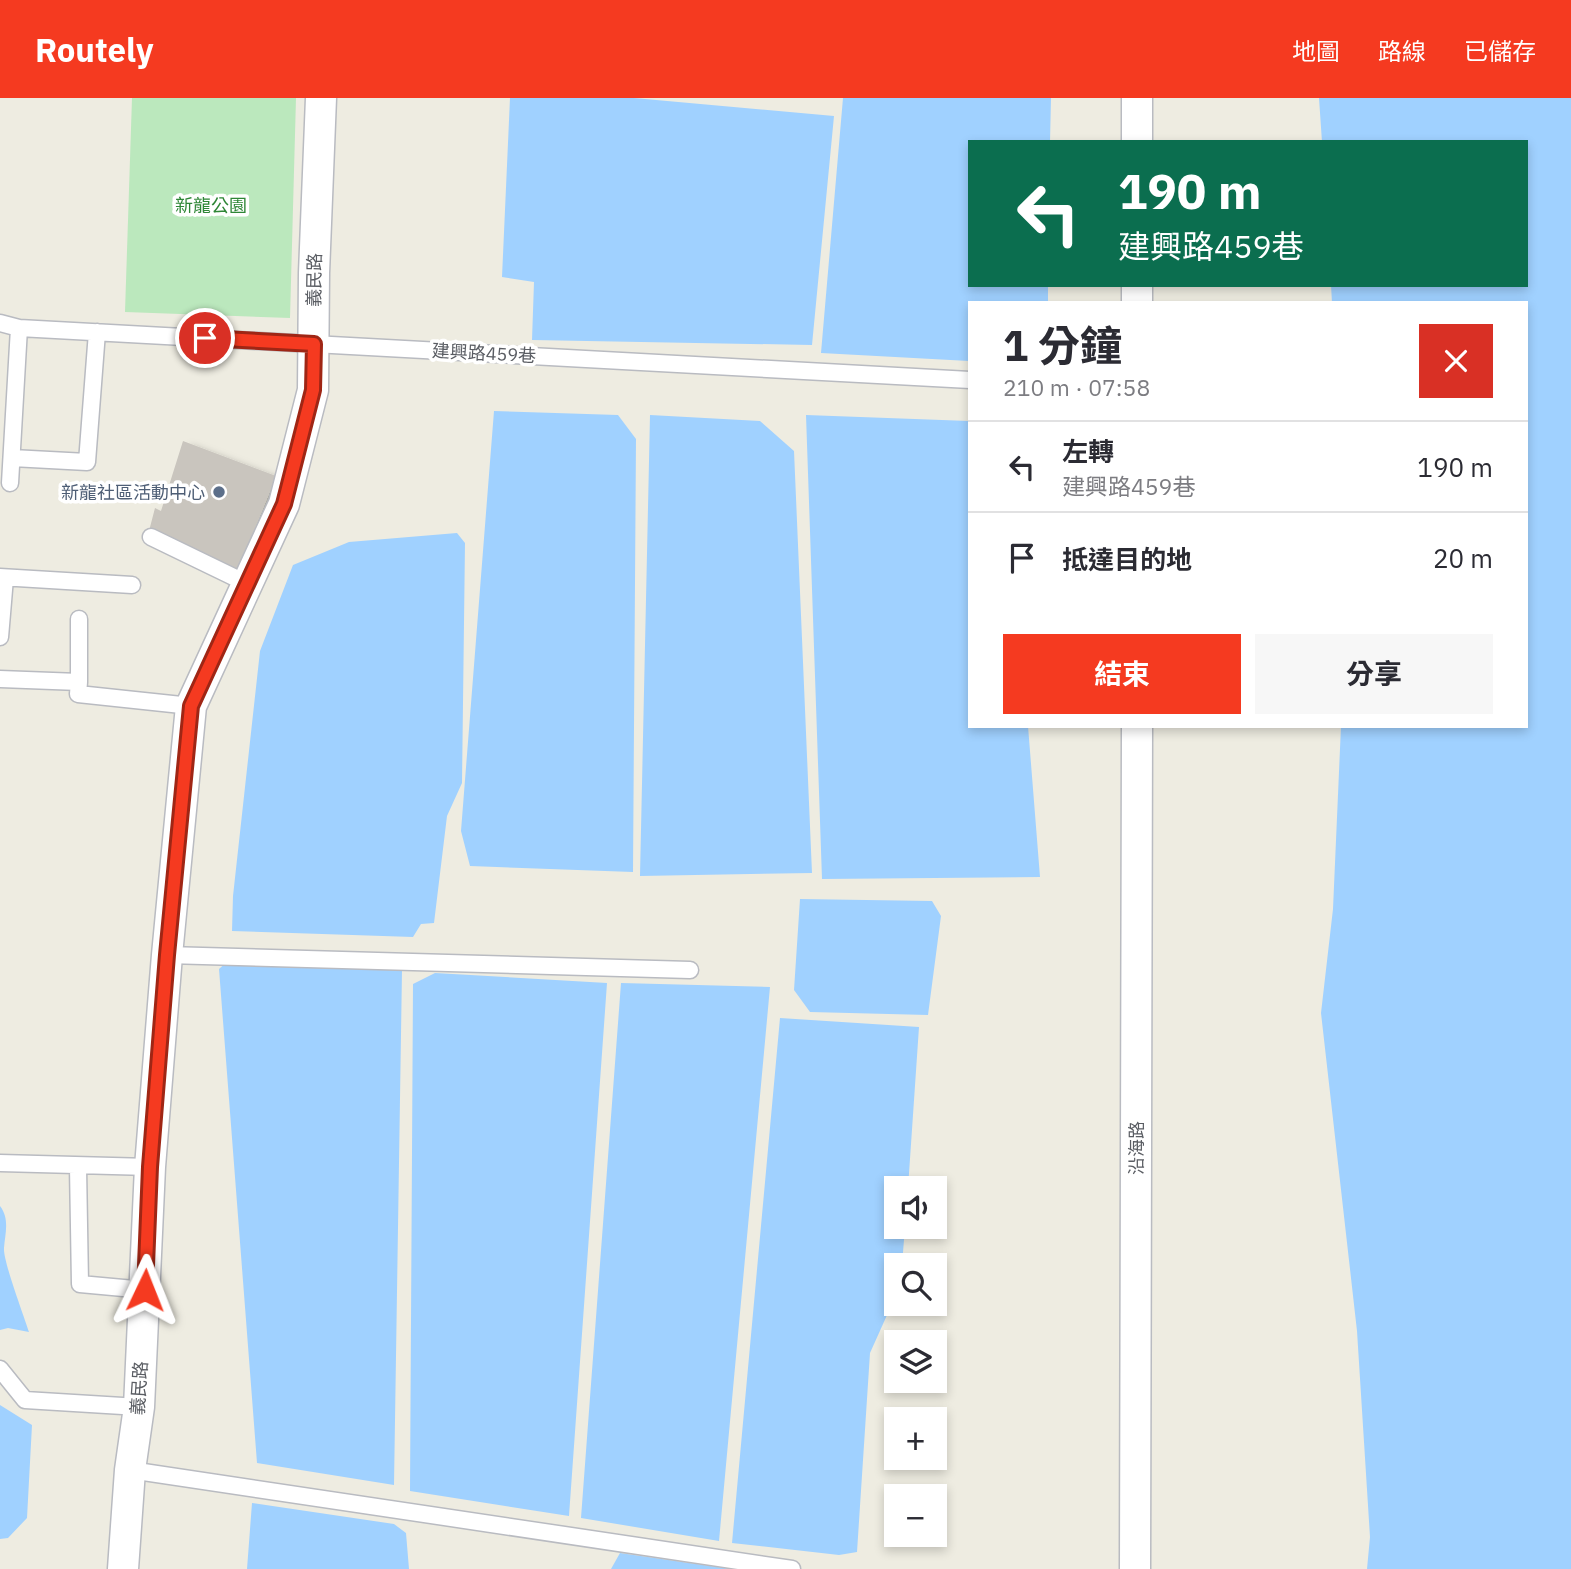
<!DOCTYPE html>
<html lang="zh-TW">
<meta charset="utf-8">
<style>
:root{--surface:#fff;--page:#f7f7f7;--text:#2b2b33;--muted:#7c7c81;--line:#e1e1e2;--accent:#f53a20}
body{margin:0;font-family:"IBM Plex Sans","Noto Sans TC",sans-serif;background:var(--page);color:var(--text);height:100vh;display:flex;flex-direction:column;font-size:26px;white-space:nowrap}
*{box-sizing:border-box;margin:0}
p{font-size:23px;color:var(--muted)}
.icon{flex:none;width:38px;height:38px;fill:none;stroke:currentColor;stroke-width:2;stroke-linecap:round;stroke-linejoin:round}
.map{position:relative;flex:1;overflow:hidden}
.side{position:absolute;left:968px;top:203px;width:560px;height:427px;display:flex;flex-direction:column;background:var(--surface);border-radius:0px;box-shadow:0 4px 10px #0003}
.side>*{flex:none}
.guide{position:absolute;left:968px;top:42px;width:560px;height:147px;border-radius:0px;box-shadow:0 4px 10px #0003;background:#0b6e4f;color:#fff;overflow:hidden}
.tools{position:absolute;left:884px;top:1078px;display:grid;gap:14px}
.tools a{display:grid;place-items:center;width:63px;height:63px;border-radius:0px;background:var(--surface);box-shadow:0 4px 10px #0003;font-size:35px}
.pin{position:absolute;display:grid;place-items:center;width:60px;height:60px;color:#fff;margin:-30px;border:4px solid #fff;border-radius:50%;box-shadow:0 2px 7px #0007}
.me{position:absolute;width:77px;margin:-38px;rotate:2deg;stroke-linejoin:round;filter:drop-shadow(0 0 5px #0008)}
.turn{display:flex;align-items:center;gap:24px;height:147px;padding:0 35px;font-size:32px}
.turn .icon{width:91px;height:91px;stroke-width:2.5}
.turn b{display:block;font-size:49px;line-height:60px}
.round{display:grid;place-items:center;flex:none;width:74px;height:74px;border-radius:0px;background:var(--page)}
.overview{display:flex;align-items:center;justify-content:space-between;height:119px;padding:0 35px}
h1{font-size:42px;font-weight:700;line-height:52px}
.cta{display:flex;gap:14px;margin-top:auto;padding:14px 35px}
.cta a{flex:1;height:80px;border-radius:0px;background:var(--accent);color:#fff;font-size:28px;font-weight:700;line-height:80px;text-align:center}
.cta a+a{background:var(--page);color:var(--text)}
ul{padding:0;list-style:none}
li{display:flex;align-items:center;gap:21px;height:91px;padding:0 35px;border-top:2px solid var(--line)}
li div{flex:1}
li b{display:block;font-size:26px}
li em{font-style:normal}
header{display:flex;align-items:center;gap:42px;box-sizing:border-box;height:98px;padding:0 35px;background:var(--accent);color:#fff}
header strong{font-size:33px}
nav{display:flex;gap:38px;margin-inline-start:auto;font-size:24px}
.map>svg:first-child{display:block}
.green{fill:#bbe8bd}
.water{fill:#a0d1ff}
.building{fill:#c9c5be;filter:url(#shadow)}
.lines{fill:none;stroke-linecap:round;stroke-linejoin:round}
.service-casing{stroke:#b9bbc1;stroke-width:19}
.minor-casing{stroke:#b9bbc1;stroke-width:33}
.service{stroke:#fff;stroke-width:16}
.minor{stroke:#fff;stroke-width:30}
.route-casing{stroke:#9f2615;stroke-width:18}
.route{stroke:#f53a20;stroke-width:12}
.service-dot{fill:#5c6f8a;stroke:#fff;stroke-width:2.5}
.labels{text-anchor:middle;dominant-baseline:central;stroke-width:7;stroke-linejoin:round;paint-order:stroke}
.park-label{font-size:18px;fill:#2e8636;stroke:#fff}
.street-label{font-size:18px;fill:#5a5d63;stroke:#fff}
.service-label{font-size:18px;fill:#4e5e75;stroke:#fff;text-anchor:end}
</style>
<header>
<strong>Routely</strong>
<nav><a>地圖</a><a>路線</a><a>已儲存</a></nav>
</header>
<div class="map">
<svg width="1571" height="1471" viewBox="0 0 1571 1471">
<defs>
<filter id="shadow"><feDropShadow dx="8" dy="4.5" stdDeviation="3.5" flood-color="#0004"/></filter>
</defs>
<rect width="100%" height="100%" fill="#eeece1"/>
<path class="green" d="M 132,0 L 296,0 L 290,220 L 125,214 Z"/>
<path class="water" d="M 510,0 L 634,0 L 834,18 L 812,247 L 532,242 L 534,184 L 502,179 Z
M 843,0 L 1051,0 L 1050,44 L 970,44 L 970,187 L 1048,187 L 1048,205 L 970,205 L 969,263 L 821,255 Z
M 1319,0 L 1571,0 L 1571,1471 L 1367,1471 L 1370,1439 L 1357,1233 L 1321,915 L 1333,811 L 1341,628 L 1526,628 L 1526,205 L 1332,205 L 1331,187 L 1526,187 L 1526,44 L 1322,44 Z
M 494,313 L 618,317 L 636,341 L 633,774 L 470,768 L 461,733 Z
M 650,317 L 760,323 L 794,353 L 812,775 L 640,778 Z
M 806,317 L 969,323 L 970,628 L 1028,628 L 1040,779 L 822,781 Z
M 457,435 L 465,445 L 462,685 L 447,718 L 434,825 L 421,826 L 413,839 L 232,833 L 233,798 L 260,553 L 293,467 L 349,444 Z
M 800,801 L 932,803 L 941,818 L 928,917 L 810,914 L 794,892 Z
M 237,855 L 402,872 L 394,1387 L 257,1365 L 219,871 Z
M 435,875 L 607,885 L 569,1418 L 410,1393 L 413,886 Z
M 621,885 L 770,889 L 719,1443 L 581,1420 Z
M 780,920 L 919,929 L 908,1090 L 896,1090 L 896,1129 L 905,1129 L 902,1167 L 896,1167 L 896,1197 L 870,1255 L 857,1454 L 839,1457 L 732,1445 Z
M 0,1108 C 10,1121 5,1136 4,1150 C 3,1163 24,1218 29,1234 L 8,1230 L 0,1232 Z
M 0,1307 L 32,1327 L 27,1420 L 8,1440 L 0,1441 Z
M 252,1405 L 394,1426 L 406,1435 L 409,1471 L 247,1471 Z
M 620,1455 L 731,1471 L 611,1471 Z"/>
<path class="building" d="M 183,343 L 276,378 L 238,471 L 149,433 L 155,410 L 161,413 Z"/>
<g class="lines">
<defs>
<path id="service" d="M 0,225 L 19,230 L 970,282
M 12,360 L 87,364 L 97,234
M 10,385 L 19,230
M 151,439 L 246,485
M 0,479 L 132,487
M 0,539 L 5,480
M 0,581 L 79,584 L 79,521
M 79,584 L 78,596 L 191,608
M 167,857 L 690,872
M 0,1065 L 150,1069
M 78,1069 L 80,1186 L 145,1192
M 0,1271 L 25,1302 L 139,1309
M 130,1372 L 792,1471"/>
<path id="minor" d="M 1137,44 L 1137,0
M 1137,205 L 1137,187
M 123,1471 L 130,1372 L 139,1309 L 150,1069 L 167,857 L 191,608 L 284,406 L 313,292 L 314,175 L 321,0
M 1135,1471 L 1137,628"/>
</defs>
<use href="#service" class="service-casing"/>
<use href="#minor" class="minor-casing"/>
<use href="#service" class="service"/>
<use href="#minor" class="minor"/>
</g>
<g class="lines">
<defs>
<path id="route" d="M 145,1192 L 150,1069 L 167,857 L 191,608 L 284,406 L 313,292 L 314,246 L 205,240"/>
</defs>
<use href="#route" class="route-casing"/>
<use href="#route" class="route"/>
</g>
<circle class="service-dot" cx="219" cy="394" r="7"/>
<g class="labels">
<g class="park-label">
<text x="211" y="107">新龍公園</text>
</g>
<g class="street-label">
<text transform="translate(314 182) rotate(-89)">義民路</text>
<text transform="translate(484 255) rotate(3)">建興路459巷</text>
<text transform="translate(1136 1050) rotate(-90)">沿海路</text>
<text transform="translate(139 1290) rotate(-86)">義民路</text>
</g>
<g class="service-label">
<text x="205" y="394">新龍社區活動中心</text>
</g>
</g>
</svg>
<div class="tools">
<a><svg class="icon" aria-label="sound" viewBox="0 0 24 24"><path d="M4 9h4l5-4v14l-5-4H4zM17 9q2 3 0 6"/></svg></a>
<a><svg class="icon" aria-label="search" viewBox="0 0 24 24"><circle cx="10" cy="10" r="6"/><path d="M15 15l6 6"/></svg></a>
<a><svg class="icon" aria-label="layers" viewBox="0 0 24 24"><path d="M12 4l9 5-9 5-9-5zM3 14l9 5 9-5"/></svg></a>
<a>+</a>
<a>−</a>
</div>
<div class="pin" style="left:205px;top:240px;background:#d93025"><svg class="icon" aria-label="arrive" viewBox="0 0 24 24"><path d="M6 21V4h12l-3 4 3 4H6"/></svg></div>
<svg class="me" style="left:145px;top:1192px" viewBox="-20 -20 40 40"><path d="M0-17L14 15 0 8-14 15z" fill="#f53a20" stroke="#fff" stroke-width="4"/></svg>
<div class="guide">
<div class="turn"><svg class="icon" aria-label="left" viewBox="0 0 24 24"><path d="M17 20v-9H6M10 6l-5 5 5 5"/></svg><div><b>190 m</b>建興路459巷</div></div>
</div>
<section class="side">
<div class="overview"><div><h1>1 分鐘</h1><p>210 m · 07:58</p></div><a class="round" style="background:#d93025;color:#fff"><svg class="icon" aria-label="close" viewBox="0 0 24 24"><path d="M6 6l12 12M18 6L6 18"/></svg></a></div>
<ul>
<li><svg class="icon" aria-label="left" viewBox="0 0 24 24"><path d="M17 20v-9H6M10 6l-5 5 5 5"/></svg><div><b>左轉</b><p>建興路459巷</p></div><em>190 m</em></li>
<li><svg class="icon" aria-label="arrive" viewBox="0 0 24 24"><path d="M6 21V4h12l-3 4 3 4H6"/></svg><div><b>抵達目的地</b></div><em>20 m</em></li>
</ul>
<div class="cta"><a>結束</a><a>分享</a></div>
</section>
</div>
